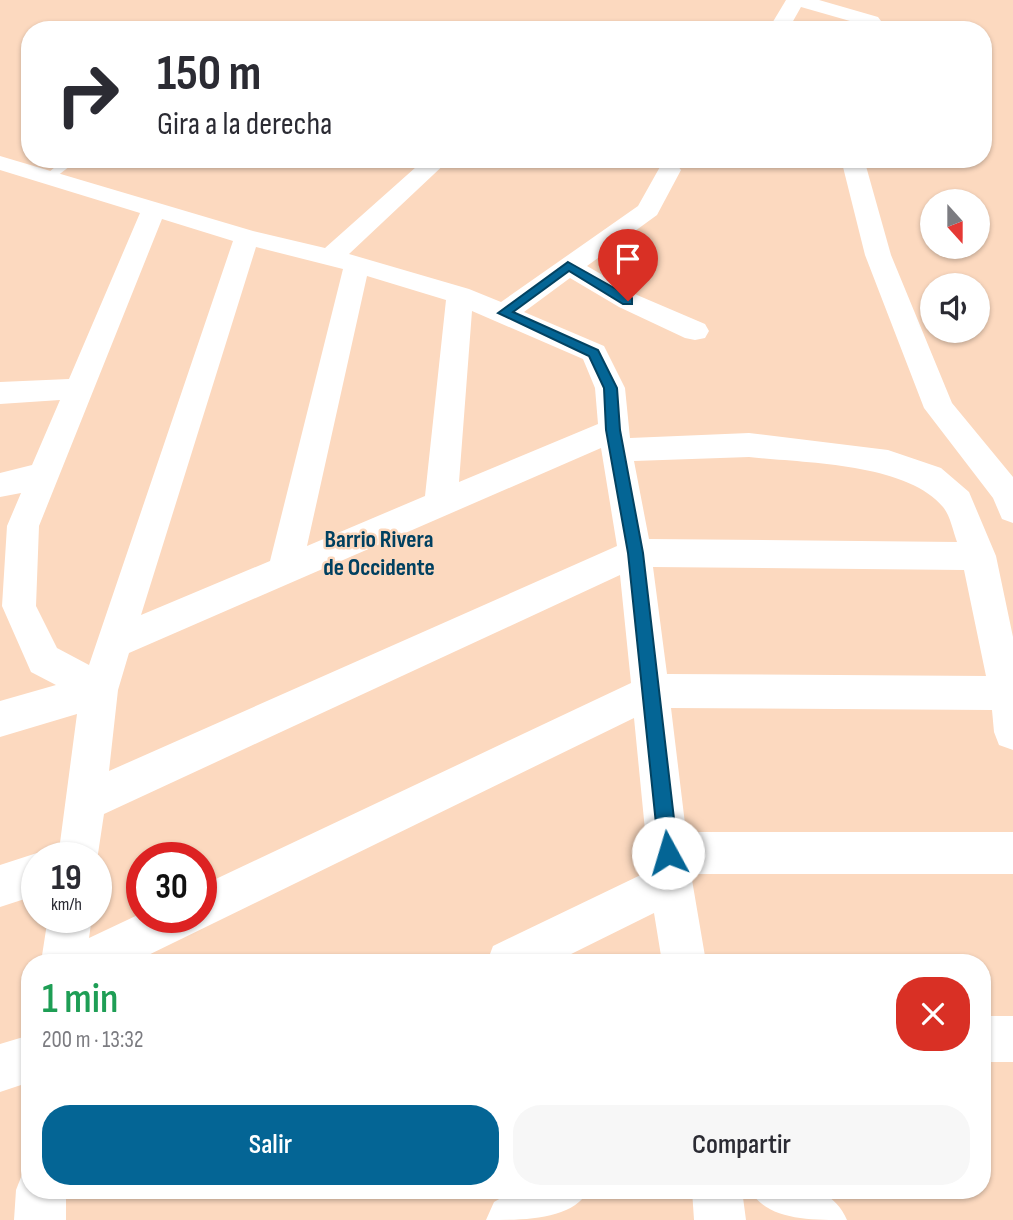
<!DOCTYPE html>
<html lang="es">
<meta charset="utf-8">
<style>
:root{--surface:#fff;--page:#f7f7f7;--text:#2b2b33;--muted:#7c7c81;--accent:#046595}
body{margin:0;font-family:"Sofia Sans Condensed",sans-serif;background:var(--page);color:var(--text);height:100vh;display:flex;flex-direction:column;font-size:26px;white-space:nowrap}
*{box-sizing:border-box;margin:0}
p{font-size:23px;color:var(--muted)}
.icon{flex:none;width:38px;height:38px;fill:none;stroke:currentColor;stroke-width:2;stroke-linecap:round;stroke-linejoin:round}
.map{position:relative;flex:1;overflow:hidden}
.sheet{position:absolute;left:21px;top:954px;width:970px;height:245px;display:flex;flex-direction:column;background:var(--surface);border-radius:28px;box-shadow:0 2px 5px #0004}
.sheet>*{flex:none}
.guide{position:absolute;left:21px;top:21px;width:971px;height:147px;border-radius:28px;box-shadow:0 2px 5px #0004;background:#fff;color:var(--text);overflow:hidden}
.needle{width:46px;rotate:159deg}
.buttons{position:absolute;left:920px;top:189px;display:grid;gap:14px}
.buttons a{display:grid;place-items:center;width:70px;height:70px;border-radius:50%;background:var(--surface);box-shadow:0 2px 5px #0004;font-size:35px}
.speed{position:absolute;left:21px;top:842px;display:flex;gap:14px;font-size:35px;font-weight:700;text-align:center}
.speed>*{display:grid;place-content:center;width:91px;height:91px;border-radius:50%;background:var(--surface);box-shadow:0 2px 5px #0004;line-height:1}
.speed small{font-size:18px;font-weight:400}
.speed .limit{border:10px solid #d22;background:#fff;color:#111}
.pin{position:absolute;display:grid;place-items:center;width:60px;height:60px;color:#fff;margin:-72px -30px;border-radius:50% 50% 50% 0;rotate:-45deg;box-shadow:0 0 7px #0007}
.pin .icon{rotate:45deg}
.me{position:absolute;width:77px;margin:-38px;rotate:354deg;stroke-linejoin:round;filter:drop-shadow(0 0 5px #0008)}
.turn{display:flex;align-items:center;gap:24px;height:147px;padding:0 21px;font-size:32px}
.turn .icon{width:91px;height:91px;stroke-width:2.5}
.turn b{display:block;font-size:49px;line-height:60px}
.round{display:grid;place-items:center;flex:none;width:74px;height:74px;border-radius:28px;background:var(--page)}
.overview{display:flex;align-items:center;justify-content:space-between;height:119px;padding:0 21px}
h1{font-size:42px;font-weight:600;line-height:52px;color:#1e9e55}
.button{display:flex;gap:14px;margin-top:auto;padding:14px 21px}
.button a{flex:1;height:80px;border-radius:28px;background:var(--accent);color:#fff;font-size:28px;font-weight:600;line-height:80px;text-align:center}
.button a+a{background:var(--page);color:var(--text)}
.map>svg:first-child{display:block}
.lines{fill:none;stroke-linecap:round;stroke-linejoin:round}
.service{fill:#fff;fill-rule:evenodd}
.minor{fill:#fff;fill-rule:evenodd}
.route{fill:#046595;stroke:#034261;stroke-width:2}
.labels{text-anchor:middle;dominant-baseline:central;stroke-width:5;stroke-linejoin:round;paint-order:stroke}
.neighbourhood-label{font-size:24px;font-weight:bold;fill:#004060;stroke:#fcd9bf}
</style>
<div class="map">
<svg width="1013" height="1220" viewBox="0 0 1013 1220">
<rect width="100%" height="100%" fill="#fcd9bf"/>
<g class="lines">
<path class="service" d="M 65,159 L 79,159 L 52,180 L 44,180 L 44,176 Z"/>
<path class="minor" d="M 786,0 L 819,0 L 878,17 L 881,21 L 871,27 L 801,7 L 788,30 L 768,30 Z
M 0,156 L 253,231 L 325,248 L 425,159 L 450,159 L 349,254 L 469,289 L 501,302 L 638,206 L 661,165 L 677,165 L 681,170 L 657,215 L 587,266 L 637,295 L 705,324 L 709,331 L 705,338 L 695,340 L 685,338 L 619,307 L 570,278 L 524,312 L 604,346 L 625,388 L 630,438 L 749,433 L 888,450 L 941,468 L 969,492 L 996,556 L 1013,637 L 1013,750 L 999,745 L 994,732 L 992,710 L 671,708 L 686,832 L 1013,832 L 1013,874 L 691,874 L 706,962 L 662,962 L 654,913 L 555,962 L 487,962 L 493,946 L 649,871 L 634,718 L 134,962 L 41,962 L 48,917 L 92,917 L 89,938 L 142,913 L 142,917 L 201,917 L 201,886 L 631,683 L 620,575 L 104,814 L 96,867 L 96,858 L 58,858 L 77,714 L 0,737 L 0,701 L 56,685 L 31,672 L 2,606 L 7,526 L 21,493 L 0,497 L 0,473 L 32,465 L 60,400 L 0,404 L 0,382 L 69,379 L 140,213 L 0,170 ZM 162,219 L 233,241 L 89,665 L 57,648 L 36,606 L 39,526 ZM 256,247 L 343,269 L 270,561 L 141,615 ZM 367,276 L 446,300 L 425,496 L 307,546 ZM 472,311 L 583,359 L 595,388 L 598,424 L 459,482 ZM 601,448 L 617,546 L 109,771 L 118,690 L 129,653 ZM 749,457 C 804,463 907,463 943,507 C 950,515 953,531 957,542 L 649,539 L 634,461 ZM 653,567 L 964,570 L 986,676 L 667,674 Z
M 841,159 L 864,159 L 891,255 L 952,403 L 1013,477 L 1013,523 L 1002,519 L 993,498 L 924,408 L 865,255 Z
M 37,853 L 48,858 L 37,858 L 37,895 L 0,907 L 0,865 Z
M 982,1016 L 1013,1016 L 1013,1062 L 982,1062 Z
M 30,1035 L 30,1082 L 0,1092 L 0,1044 Z
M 30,1169 L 30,1190 L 66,1190 L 66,1220 L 14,1220 L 16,1190 L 23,1172 Z
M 515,1190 L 589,1190 C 572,1220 526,1220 486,1220 L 494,1202 Z
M 692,1190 L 742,1190 L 746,1220 L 694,1220 Z
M 750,1190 C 789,1190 829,1178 847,1220 C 808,1220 767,1220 750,1190 Z"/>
</g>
<path class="route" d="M 568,262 L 632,298 L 632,304 L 623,304 L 569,271 L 513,312 L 598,350 L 617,388 L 620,430 L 643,553 L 678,853 L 675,860 L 668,863 L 662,860 L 659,853 L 628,553 L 606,430 L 604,388 L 589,356 L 498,313 Z"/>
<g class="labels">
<g class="neighbourhood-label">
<text x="379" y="539">Barrio Rivera<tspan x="379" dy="28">de Occidente</tspan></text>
</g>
</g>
</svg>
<div class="buttons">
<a><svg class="needle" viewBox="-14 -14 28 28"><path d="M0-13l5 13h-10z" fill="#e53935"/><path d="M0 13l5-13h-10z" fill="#7c7c81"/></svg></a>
<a><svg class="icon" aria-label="sound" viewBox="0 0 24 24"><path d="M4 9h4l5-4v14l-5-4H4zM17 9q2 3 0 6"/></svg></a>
</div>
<div class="speed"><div>19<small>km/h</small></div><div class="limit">30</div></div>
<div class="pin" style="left:628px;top:301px;background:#d93025"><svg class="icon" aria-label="arrive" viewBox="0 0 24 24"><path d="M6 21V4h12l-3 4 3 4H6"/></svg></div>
<svg class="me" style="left:668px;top:853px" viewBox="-20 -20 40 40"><circle r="19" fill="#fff"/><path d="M0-13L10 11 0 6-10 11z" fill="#046595"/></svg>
<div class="guide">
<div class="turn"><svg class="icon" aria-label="right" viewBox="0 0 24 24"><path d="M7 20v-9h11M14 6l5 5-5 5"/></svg><div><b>150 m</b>Gira a la derecha</div></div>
</div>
<section class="sheet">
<div class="overview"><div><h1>1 min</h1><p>200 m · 13:32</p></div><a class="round" style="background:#d93025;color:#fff"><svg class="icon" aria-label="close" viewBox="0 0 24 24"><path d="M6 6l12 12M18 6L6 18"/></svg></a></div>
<div class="button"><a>Salir</a><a>Compartir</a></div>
</section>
</div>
